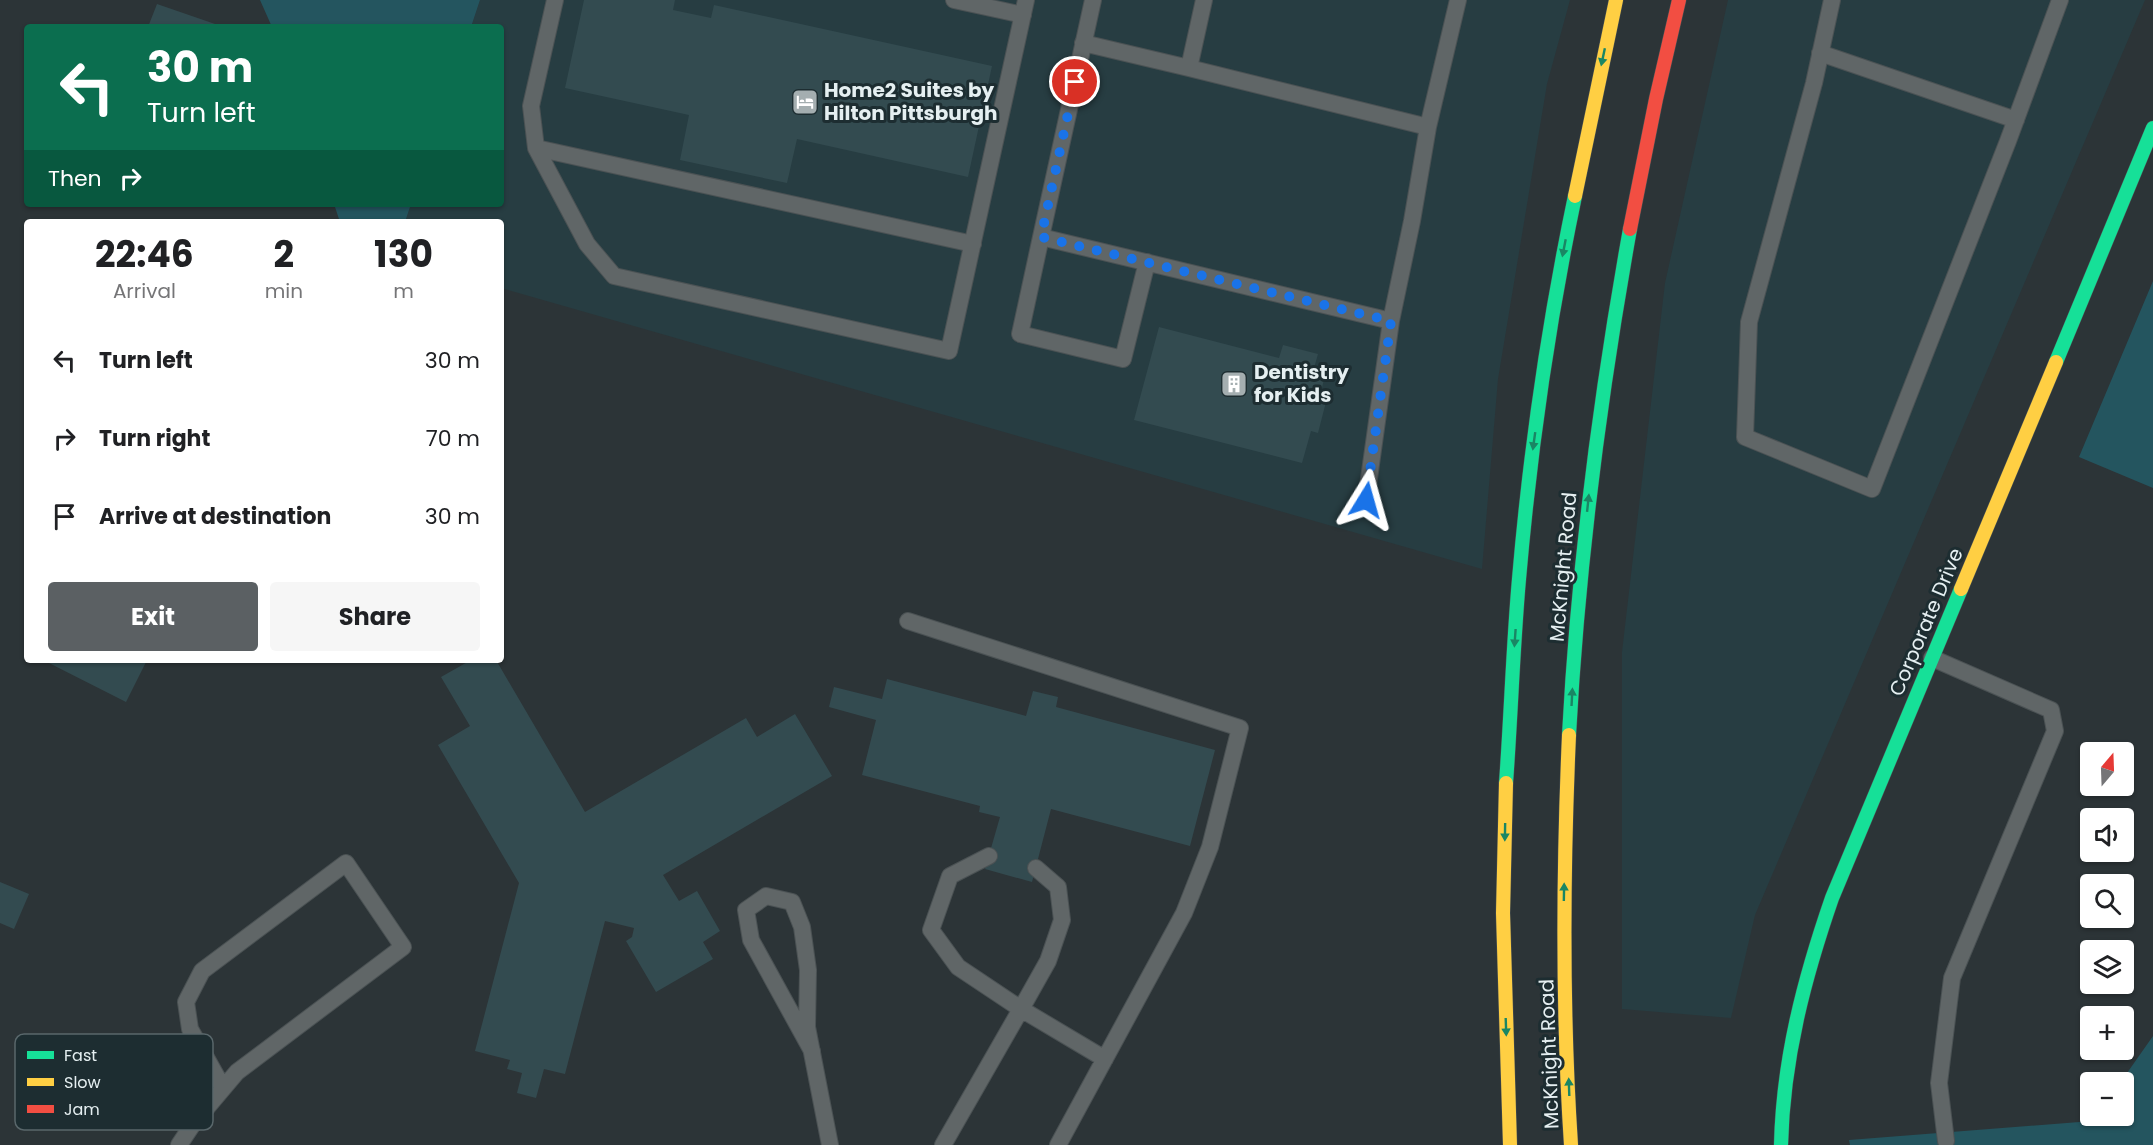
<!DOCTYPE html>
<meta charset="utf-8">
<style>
:root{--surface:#fff;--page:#f6f6f6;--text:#202124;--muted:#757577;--accent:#5b6063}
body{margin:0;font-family:Poppins,sans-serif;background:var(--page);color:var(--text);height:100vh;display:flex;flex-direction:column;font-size:22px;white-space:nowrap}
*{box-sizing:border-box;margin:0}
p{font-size:20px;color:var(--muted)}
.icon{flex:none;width:33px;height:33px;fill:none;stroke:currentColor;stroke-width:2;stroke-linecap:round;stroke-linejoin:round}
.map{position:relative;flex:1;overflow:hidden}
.details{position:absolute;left:24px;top:219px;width:480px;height:444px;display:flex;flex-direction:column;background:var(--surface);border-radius:6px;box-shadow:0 2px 4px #0004}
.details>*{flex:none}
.banner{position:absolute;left:24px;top:24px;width:480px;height:183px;border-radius:6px;box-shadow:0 2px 4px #0004;background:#0b6e4f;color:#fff;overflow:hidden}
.needle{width:39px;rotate:19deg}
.fabs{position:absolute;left:2080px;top:742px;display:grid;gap:12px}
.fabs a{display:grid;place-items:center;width:54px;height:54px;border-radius:6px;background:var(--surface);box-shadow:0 2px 4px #0004;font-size:30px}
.pin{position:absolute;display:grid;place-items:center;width:51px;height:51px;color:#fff;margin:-26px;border:3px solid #fff;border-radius:50%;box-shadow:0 2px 6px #0007}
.me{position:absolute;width:66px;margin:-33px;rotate:8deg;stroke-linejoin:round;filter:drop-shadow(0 0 4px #0008)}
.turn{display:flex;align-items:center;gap:21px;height:126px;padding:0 24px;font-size:27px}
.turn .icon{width:78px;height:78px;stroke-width:2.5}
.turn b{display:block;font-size:42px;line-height:51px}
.then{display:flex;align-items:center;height:57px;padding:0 24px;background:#0003;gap:12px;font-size:22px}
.eta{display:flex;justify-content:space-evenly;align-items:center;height:102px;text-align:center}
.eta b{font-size:36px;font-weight:700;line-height:42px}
.button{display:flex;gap:12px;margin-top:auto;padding:12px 24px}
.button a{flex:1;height:69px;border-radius:6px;background:var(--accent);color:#fff;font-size:24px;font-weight:700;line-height:69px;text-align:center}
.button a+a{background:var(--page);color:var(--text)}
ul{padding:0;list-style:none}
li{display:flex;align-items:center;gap:18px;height:78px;padding:0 24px}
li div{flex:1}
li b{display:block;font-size:22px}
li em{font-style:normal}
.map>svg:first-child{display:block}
.built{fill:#273d42}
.green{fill:#24555f}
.building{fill:#334b50}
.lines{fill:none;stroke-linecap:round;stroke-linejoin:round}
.lane-casing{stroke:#4b5254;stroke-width:18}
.fast-casing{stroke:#4b5254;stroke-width:15}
.slow-casing{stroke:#4b5254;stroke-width:15}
.jam-casing{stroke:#4b5254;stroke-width:15}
.lane{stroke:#606667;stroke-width:16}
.fast{stroke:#16e098;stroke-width:14}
.slow{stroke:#ffcf43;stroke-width:14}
.jam{stroke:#f24e42;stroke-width:14}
.oneway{fill:#1a8664}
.route{stroke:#1a73e8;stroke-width:10;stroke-dasharray:0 18}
.labels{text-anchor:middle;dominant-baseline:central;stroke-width:6;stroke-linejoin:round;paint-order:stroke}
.poi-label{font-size:20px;font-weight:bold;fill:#e5eff1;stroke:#1d2d31;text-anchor:start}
.street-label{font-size:20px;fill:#e5eff1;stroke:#1d2d31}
.key{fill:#1d2d31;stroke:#59676b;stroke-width:1.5}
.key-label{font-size:16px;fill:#e5eff1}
</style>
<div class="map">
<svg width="2153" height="1145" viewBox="0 0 2153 1145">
<rect width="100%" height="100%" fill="#2c3437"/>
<path class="built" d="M 480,0 L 1570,0 L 1547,84 L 1498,379 L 1482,569 L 501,288 L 501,222 L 405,222 L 411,204 L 501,204 L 501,27 L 471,27 Z
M 1728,0 L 2145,0 L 1755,915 L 1731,1018 L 1622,1009 L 1622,652 L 1665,283 Z"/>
<path class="green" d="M 260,0 L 480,0 L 471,27 L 272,27 Z
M 334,204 L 411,204 L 405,222 L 340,222 Z
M 2153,281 L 2153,488 L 2079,457 Z
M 2153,1036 L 2153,1145 L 1850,1145 L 1849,1140 L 2092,1121 L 2096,1116 L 2124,1116 L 2124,1083 L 2120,1083 Z"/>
<path class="building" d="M 584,0 L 675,0 L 673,10 L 711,18 L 714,5 L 992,66 L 968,177 L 797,139 L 787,183 L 680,160 L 689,115 L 565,88 Z
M 157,4 L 215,24 L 214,27 L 148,27 Z
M 1159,327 L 1279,358 L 1283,345 L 1318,354 L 1314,368 L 1326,371 L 1320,396 L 1327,398 L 1318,433 L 1311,431 L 1302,463 L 1134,420 Z
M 48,660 L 147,660 L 126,702 L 47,662 Z
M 471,660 L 496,660 L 585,812 L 746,718 L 757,737 L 795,714 L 832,776 L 663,875 L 679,901 L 697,891 L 720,931 L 703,942 L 713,959 L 656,992 L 626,941 L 632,937 L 634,928 L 605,921 L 565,1074 L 544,1069 L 536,1098 L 517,1093 L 522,1073 L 507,1069 L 510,1060 L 475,1051 L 519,883 L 438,745 L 470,726 L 441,677 Z
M 887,679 L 1026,716 L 1033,691 L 1058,697 L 1056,707 L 1215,750 L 1190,846 L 1051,809 L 1032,882 L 985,869 L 1000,817 L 979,812 L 980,806 L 862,775 L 876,720 L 829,707 L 834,687 L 882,699 Z
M 0,882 L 29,894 L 14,929 L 0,923 Z"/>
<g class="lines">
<defs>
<path id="lane" d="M 555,0 L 531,106 L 536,148 L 587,244 L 614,276 L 949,351 L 1026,0
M 954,0 L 1023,15
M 1093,0 L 1041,237 L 1391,321 L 1366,500
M 1832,0 L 1814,83 L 1749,322 L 1745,437 L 1872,489 L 2008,141 L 2060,0
M 1083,43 L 1189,68 L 1204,0
M 1820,53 L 2016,120
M 1189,68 L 1428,127 L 1458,0
M 536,148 L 973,244
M 1041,237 L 1020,334 L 1123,359 L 1147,262
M 1391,321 L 1412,221 L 1428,127
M 908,621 L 1240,728 L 1210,847 L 1184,913 L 1058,1145
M 1932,658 L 2051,710 L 2055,731 L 1952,978 L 1939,1083 L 1946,1141
M 989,856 L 950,876 L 931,930 L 958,967 L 1021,1009 L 1048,961 L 1062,920 L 1058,887 L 1036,868
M 812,1051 L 751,940 L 746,910 L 766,896 L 792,902 L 802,927 L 808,970 L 807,1027 L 830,1145
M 179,1145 L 193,1124 L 237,1072 L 403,947 L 346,863 L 202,971 L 186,1002 L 190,1029 L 223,1088
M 943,1145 L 1021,1009 L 1105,1059"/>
<path id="fast" d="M 2056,362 L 2153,128
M 1569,735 C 1578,565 1600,396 1630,229
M 1506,783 C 1511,715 1513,647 1519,579 C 1530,451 1549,320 1575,196
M 1781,1145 C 1783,1059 1804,979 1832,898 L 1961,589"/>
<path id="slow" d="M 1575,196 L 1616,0
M 1961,589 L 2056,362
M 1569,735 C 1563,871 1562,1009 1571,1145
M 1506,783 L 1503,913 L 1510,1145"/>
<path id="jam" d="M 1630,229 L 1656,99 L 1679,0"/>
</defs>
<use href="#lane" class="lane-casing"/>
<use href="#fast" class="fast-casing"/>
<use href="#slow" class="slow-casing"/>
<use href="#jam" class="jam-casing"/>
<use href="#lane" class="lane"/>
<use href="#fast" class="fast"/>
<use href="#slow" class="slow"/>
<use href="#jam" class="jam"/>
</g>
<defs><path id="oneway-solid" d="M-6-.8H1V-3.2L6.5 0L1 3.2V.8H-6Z" transform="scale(1.5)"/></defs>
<g class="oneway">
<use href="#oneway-solid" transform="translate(1603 57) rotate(102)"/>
<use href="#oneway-solid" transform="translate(1564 248) rotate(101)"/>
<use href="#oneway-solid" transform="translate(1534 441) rotate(98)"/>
<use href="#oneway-solid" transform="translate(1588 503) rotate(-84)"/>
<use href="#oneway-solid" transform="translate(1515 638) rotate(94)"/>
<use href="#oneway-solid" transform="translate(1572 697) rotate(-87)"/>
<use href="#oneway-solid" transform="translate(1505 832) rotate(91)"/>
<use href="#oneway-solid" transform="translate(1564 892) rotate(-89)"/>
<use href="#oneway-solid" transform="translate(1506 1027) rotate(88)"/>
<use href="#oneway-solid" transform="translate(1569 1087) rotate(-92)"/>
</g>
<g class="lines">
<path class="route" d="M 1075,82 L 1041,237 L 1391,321 L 1366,500"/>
</g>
<defs>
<symbol id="hotel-square" viewBox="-11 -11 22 22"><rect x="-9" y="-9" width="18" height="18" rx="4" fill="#a4aeb0" stroke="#1d2d31"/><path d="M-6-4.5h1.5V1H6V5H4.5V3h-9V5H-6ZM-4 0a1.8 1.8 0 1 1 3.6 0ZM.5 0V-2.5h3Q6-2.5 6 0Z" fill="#fff"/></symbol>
<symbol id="building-square" viewBox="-11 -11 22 22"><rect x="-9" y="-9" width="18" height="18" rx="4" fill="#a4aeb0" stroke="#1d2d31"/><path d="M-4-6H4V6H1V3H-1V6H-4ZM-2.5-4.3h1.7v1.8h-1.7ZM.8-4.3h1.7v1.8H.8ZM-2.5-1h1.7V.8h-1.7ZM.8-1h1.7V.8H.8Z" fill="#fff"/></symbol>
</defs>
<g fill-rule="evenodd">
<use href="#hotel-square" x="790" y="87" width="30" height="30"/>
<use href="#building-square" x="1219" y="369" width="30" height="30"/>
</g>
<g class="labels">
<g class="poi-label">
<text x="824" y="90">Home2 Suites by<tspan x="824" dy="23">Hilton Pittsburgh</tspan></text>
<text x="1254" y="372">Dentistry<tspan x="1254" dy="23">for Kids</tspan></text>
</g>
<g class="street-label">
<text transform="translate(1563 567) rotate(-85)">McKnight Road</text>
<text transform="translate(1926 622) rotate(-67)">Corporate Drive</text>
<text transform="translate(1549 1054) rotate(-92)">McKnight Road</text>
</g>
</g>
<rect x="15" y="1034" width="198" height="96" rx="9" class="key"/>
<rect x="27" y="1051" width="27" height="8" fill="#16e098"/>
<rect x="27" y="1078" width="27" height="8" fill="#ffcf43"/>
<rect x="27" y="1105" width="27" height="8" fill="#f24e42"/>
<g class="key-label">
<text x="64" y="1061">Fast</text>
<text x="64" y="1088">Slow</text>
<text x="64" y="1115">Jam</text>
</g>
</svg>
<div class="fabs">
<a><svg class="needle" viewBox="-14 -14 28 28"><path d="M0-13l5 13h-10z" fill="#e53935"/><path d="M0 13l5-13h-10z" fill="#757577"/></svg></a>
<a><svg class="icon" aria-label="sound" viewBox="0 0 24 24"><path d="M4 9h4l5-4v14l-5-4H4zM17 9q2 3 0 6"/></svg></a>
<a><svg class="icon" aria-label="search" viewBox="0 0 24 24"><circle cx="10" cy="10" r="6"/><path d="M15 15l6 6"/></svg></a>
<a><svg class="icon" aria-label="layers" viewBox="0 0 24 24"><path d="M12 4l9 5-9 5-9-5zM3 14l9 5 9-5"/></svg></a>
<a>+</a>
<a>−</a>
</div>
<div class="pin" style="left:1075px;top:82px;background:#d93025"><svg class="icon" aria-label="arrive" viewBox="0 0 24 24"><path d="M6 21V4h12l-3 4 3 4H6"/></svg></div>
<svg class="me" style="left:1366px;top:500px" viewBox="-20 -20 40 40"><path d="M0-17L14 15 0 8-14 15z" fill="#1a73e8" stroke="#fff" stroke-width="4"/></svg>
<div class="banner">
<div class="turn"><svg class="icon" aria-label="left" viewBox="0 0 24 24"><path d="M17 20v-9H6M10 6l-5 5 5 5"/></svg><div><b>30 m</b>Turn left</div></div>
<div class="then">Then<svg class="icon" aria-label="right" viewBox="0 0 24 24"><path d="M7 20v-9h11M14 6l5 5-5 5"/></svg></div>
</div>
<section class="details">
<div class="eta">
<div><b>22:46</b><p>Arrival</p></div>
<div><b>2</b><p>min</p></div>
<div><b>130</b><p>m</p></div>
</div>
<ul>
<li><svg class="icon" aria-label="left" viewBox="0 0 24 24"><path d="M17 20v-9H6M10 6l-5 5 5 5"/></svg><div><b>Turn left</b></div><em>30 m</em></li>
<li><svg class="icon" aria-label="right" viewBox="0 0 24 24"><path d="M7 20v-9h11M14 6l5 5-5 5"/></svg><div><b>Turn right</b></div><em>70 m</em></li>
<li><svg class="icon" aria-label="arrive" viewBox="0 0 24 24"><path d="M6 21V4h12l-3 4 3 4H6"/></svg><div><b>Arrive at destination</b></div><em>30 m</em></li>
</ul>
<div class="button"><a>Exit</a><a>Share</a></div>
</section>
</div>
